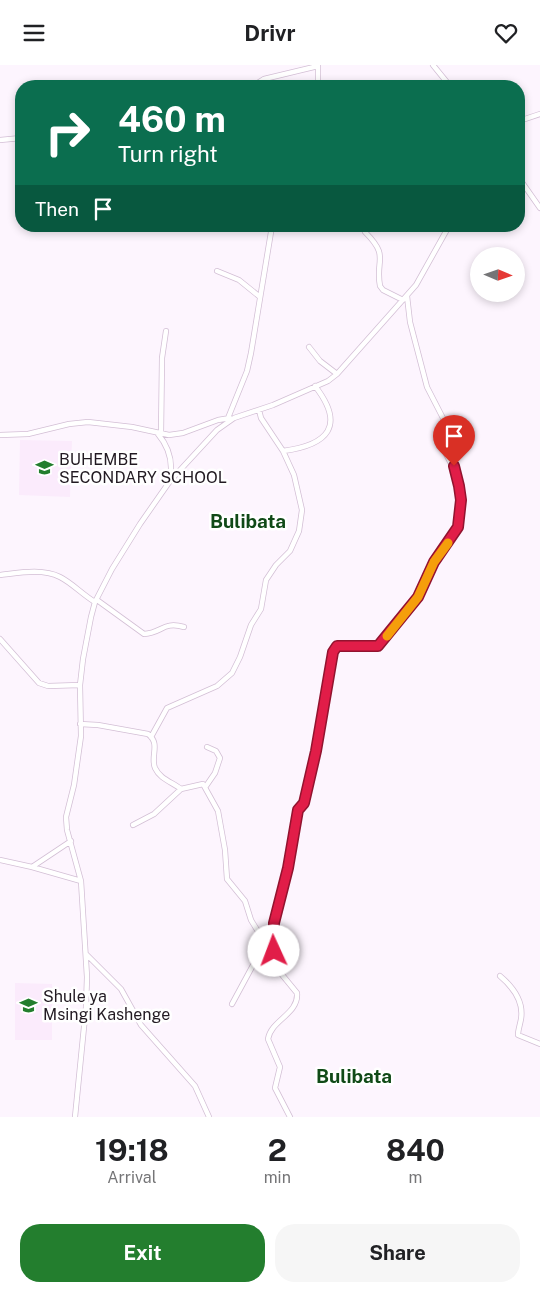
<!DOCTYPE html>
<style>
:root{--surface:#fff;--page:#f6f6f6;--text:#202124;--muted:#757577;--accent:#237e2e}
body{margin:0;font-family:"Public Sans",sans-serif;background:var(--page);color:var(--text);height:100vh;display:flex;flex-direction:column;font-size:19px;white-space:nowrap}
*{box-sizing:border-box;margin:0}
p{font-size:16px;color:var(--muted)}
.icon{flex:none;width:28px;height:28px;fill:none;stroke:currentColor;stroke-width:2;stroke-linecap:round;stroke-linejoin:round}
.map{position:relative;height:1052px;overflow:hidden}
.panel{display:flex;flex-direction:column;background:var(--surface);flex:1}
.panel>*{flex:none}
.banner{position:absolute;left:15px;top:15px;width:510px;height:152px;border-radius:20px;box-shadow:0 2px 8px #0003;background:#0b6e4f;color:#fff;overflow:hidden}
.needle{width:32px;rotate:92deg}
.tools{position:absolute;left:470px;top:182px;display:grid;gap:10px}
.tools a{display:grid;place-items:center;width:55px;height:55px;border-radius:50%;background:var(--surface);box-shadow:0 2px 8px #0003;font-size:25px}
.pin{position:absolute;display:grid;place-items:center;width:42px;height:42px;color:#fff;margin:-51px -21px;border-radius:50% 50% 50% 0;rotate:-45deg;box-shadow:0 0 5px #0007}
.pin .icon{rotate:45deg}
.me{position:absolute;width:55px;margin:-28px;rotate:358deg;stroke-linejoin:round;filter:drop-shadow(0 0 4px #0008)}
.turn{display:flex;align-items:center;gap:18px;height:105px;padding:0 20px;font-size:22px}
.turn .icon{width:65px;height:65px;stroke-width:2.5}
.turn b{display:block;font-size:35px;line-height:42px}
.then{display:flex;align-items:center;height:48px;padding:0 20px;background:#0003;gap:10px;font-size:19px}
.eta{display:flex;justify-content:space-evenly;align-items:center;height:85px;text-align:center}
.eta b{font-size:30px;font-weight:700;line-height:35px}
.cta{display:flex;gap:10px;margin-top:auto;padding:10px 20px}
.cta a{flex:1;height:58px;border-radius:20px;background:var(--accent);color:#fff;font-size:20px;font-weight:700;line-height:58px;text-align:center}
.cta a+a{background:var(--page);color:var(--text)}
header{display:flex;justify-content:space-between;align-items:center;height:65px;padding:0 20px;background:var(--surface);font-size:22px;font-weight:700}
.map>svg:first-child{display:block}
.built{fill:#fbebfc}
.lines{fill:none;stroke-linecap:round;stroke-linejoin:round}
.minor-casing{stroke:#d3bfd5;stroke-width:6}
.minor{stroke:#fff;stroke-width:4.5}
.route-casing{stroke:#92132f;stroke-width:12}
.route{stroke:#e11d48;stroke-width:9}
.slow{stroke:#f59e0b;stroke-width:9}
.labels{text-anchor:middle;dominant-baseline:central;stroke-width:5;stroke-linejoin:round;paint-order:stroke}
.poi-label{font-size:16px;fill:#221a22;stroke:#fff;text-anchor:start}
.quarter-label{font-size:19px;font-weight:bold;fill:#104a17;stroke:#fff}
</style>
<header><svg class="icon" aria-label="menu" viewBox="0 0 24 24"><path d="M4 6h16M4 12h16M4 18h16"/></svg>Drivr<svg class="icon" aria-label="heart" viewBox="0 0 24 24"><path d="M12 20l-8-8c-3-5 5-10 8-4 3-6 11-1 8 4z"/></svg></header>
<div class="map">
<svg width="540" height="1052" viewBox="0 0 540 1052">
<rect width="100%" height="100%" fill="#fdf5fe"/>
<path class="built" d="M 20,375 L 72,376 L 70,432 L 19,430 Z
M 15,918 L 52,919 L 52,975 L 15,975 Z"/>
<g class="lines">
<defs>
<path id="minor" d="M 318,0 L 318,21
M 433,0 L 450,21
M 253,21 L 264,14 L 318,1
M 519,56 L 540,49
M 0,75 L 21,73
M 519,113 L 540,143
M 365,167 C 390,192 375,194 380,221 L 383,225 L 403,235
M 217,206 L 239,215 L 260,232
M 309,282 L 320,296 L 337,309
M 228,353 L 247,306 L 251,288 L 272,161
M 158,369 C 169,382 173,398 170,414
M 161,369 L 162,293 L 166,266
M 0,370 L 28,369 L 69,359 L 88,357 L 132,362 L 169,370 L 183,368 L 218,355 L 230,353
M 283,386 C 328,380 346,361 315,321
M 0,510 C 18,508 42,503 60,512 C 72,518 83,530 95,537
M 97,535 L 144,569 C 162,568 163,556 184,562
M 0,574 L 39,618 L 48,621 L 80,620
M 80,659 L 98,660 L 148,669 C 161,679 150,691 155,703 C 160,714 172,717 181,724
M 151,672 L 167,643 L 217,621 L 232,608 L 240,592 L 251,560 L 261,544 L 266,515 L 276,500 L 290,486 L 299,466 L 302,445 L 294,410 L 283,386 L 261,353 L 259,345
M 206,721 L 215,708 L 220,693 L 216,686 L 207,682
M 133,760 L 154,749 L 181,724 L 203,719 L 218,746 L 225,785 L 227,814 L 245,836 L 251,855 L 265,878 L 274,900 L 297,928 C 299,949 271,955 268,974 L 280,1002 L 275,1023 L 290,1052
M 0,795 L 32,802 L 71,776
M 32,802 L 81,816
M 86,889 L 121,924 L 141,960 L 195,1021 L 209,1052
M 274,900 L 275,853 L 288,803 L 298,745 L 304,738 L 316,686 L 333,587 L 337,581 L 375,582 L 380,579 L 418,532 L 434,497 L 458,462 L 461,447 L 457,410 L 445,387 L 446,370 L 445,357 L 427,322 L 410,257 L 407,231
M 500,911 C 513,922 524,936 521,954 C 520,960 518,965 518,970 L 540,979
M 232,939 L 265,878
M 75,1052 L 86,942 L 87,912 L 81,816 L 67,765 L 66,752 L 74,720 L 81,671 L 80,620 L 83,594 L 91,552 L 95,537 L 112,504 L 140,459 L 170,416 L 217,365 L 234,353 L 273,340 L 328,316 L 337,309 L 416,220 L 449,161"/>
</defs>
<use href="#minor" class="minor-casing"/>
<use href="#minor" class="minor"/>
</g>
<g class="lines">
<defs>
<path id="route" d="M 274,886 L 274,858 L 288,803 L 298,745 L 304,738 L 316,686 L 333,587 L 337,581 L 378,581 L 418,532 L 434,497 L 458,462 L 461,435 L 459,421 L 454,401"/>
</defs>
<use href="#route" class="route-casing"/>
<use href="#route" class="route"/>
<path class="slow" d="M 387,571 L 418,532 L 434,497 L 448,478"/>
</g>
<defs>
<symbol id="school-bare" viewBox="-9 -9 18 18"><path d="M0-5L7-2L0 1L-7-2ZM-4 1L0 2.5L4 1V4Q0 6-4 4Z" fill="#237e2e" stroke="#fff" stroke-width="2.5" paint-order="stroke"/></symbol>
</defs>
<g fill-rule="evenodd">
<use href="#school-bare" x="32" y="390" width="25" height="25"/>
<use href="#school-bare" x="16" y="928" width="25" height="25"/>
</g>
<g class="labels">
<g class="poi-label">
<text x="59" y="394">BUHEMBE<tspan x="59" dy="18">SECONDARY SCHOOL</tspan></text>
<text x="43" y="931">Shule ya<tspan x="43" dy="18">Msingi Kashenge</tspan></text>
</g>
<g class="quarter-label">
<text x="248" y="456">Bulibata</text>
<text x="354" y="1011">Bulibata</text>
</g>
</g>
</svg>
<div class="tools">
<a><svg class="needle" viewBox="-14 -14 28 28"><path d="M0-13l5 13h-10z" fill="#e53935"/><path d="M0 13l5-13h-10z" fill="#757577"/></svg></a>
</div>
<div class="pin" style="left:454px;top:401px;background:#d93025"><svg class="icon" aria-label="arrive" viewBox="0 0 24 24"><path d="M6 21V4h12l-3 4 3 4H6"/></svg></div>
<svg class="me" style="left:274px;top:886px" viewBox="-20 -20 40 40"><circle r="19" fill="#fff"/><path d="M0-13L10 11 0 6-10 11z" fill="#e11d48"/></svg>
<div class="banner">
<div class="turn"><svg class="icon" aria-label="right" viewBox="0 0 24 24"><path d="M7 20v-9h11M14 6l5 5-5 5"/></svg><div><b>460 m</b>Turn right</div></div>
<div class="then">Then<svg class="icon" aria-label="arrive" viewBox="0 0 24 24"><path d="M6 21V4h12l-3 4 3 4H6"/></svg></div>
</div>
</div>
<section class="panel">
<div class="eta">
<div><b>19:18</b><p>Arrival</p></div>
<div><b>2</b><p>min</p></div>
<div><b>840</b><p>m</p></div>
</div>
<div class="cta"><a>Exit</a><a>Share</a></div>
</section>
